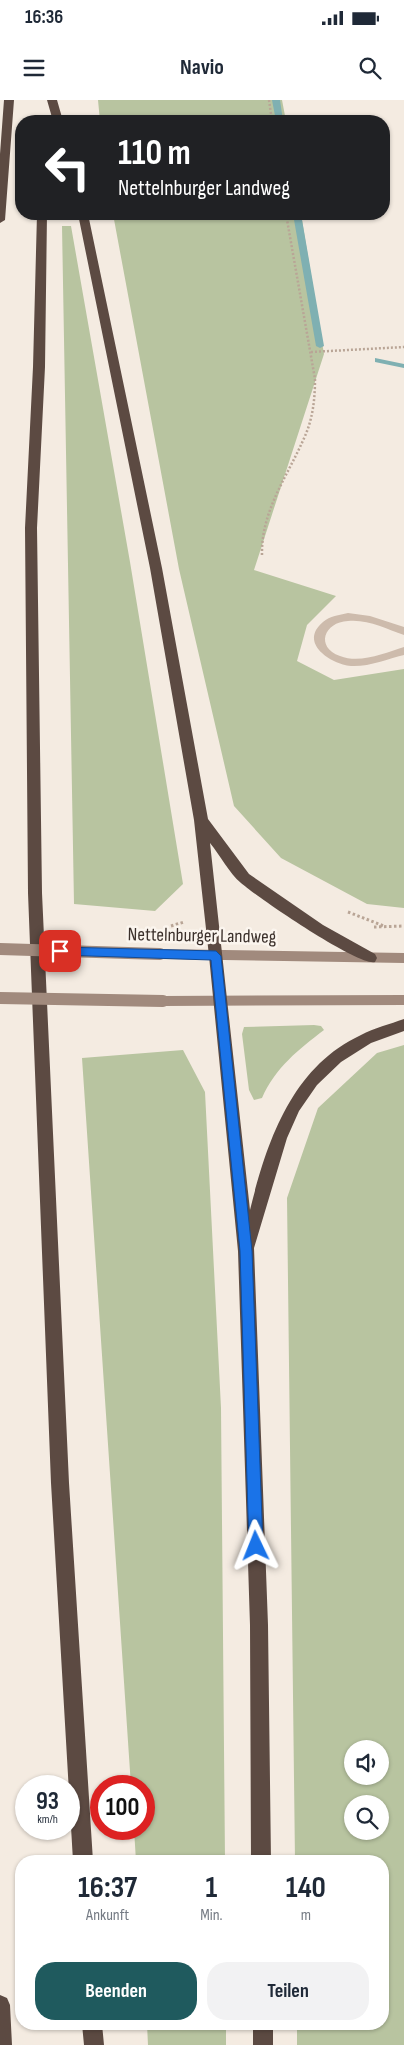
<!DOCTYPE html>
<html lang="de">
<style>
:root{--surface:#fff;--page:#f2f2f3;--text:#1f2937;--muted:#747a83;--accent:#1f5a5e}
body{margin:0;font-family:"Sofia Sans Condensed",sans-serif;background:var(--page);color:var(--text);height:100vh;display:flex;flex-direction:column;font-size:19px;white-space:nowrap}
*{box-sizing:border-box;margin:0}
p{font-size:16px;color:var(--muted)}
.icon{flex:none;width:28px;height:28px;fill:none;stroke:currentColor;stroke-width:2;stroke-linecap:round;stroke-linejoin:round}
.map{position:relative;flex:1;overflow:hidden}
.sheet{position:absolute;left:15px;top:1755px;width:374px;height:175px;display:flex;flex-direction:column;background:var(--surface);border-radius:20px;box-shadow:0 1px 4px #0004}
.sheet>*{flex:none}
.top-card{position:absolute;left:15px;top:15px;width:375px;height:105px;border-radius:20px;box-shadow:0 1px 4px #0004;background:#202124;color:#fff;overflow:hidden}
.tools{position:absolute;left:344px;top:1640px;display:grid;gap:10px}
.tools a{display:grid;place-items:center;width:45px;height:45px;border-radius:50%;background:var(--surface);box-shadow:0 1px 4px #0004;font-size:25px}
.speed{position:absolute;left:15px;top:1675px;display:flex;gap:10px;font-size:25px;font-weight:700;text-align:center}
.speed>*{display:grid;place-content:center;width:65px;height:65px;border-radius:50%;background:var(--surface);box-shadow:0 1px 4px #0004;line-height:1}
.speed small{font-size:12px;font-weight:400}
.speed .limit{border:8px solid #d22;background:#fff;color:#111}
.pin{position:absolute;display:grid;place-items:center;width:42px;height:42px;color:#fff;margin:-21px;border-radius:10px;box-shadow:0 2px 8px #0006}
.me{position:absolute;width:55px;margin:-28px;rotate:358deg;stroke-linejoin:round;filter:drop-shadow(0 0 4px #0008)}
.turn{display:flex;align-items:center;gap:18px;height:105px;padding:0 20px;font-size:22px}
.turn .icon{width:65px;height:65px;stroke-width:2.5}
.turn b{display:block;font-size:35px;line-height:42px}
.eta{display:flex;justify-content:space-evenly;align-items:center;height:85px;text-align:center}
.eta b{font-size:30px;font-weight:700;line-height:35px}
.primary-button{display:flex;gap:10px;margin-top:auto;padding:10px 20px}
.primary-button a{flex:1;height:58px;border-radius:20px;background:var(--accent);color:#fff;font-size:20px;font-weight:700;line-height:58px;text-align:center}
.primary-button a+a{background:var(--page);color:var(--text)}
.status{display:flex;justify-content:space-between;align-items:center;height:35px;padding:0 25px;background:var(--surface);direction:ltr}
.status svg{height:14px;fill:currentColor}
header{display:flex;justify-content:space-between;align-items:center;height:65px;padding:0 20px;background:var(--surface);font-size:22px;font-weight:700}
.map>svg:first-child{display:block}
.green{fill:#b8c4a0;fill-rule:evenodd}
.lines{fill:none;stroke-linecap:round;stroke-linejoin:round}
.stream{fill:#7fb0b2;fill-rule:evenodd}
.path-far1{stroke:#b9a596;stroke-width:2.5;stroke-dasharray:2 2;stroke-linecap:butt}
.path{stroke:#b9a596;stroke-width:3;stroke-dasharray:2.5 2.5;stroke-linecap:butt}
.minor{fill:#cdbbac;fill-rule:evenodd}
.secondary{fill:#a18a7d;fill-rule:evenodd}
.motorway{fill:#5c4a42;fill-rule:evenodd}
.secondary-bridge{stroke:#a18a7d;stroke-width:12}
.route{fill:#1a73e8;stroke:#114b97}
.labels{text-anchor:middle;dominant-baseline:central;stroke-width:5;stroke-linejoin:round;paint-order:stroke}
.street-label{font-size:19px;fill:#3b302b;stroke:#fbf5ee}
</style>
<div class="status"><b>16:36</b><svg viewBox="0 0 49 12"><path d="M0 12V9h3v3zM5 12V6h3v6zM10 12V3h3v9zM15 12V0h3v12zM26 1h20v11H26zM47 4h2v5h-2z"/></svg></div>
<header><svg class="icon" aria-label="menu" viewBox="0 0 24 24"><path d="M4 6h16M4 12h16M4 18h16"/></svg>Navio<svg class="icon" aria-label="search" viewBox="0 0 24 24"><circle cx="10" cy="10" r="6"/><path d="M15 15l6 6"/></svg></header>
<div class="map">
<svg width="404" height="1945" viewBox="0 0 404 1945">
<rect width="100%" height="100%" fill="#f4ebe1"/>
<path class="green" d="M 98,0 L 282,0 L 286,21 L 100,21 Z
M 113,114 L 301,114 L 324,254 L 254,470 L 336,496 L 307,525 L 297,561 L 334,580 L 404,569 L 404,808 L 367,804 L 281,758 L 234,706 L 179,469 Z
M 62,126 L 71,126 L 130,462 L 183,784 L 155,811 L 74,804 Z
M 314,925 L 321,926 L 324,930 C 299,949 275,968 262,998 L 254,1000 L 249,990 L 242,934 L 244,927 Z
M 404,945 L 404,1945 L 297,1945 L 297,1924 L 382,1924 L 382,1761 L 295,1761 L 287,1098 L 318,1008 L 377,953 ZM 352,1649 L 380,1649 L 380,1676 L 352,1676 ZM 352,1704 L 380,1704 L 380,1731 L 352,1731 Z
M 183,950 L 205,992 L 221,1308 L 225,1761 L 136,1761 L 134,1729 L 144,1729 L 144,1686 L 131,1686 L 82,958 Z
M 147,1924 L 226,1924 L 226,1945 L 148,1945 Z"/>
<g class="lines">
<path class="stream" d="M 272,0 L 280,0 L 283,21 L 276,21 Z
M 293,114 L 301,114 L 324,246 L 320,248 L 316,246 Z
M 375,258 L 404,264 L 404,268 L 375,262 Z"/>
<path class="path-far1" d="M 269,0 L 272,21
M 311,252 L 404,247
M 262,455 C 261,410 288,376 305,336 C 313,318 315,298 315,279 L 286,114"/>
<path class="path" d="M 348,812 L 384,826
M 171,826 L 184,822
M 374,827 L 404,826"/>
<path class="minor" d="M 348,513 L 370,516 L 404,527 L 404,535 C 386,529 368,519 348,521 C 324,522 315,547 340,556 C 360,564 385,553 404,547 L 404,555 C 387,559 369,567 351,566 C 331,564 298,543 323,522 C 330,516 339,515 348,513 Z"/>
<path class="secondary" d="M 160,849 L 404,853 L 404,863 L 160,859 L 154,854 Z
M 404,895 L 404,905 L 163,906 L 159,904 L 157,901 L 159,898 L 163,896 Z"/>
<path class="motorway" d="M 4,0 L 14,0 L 5,120 L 0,123 L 0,54 Z
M 47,0 L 57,0 L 63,21 L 53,21 Z
M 37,114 L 47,114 L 45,267 L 37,428 L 42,793 L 69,1383 L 93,1761 L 73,1761 L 51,1383 L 28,793 L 25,428 L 33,267 Z
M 78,114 L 88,114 L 162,468 L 208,719 L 249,774 L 323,825 L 375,854 L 377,858 L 375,862 C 359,867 257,797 241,783 C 229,773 220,755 210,743 L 250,1110 C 267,1041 292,967 361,935 C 374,928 390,924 404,919 L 404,931 L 371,943 L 341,962 L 317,985 L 299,1011 L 287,1038 L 254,1148 L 268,1525 L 271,1761 L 251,1761 L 250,1525 L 238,1151 L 209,856 L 194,720 L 150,468 Z
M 0,1895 L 7,1898 L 10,1905 L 12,1945 L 0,1945 Z
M 82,1924 L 102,1924 L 104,1945 L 84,1945 Z
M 253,1924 L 273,1924 L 273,1945 L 253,1945 Z"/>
<path class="secondary-bridge" d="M 0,849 L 160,854
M 0,898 L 163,901"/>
</g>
<path class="route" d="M 60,847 L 216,851 L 221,856 L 252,1151 L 263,1446 L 261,1451 L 256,1453 L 251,1451 L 249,1446 L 240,1151 L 211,860 L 60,855 L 54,851 Z"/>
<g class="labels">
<g class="street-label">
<text transform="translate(202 836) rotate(1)">Nettelnburger Landweg</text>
</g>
</g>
</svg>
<div class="tools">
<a><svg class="icon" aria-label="sound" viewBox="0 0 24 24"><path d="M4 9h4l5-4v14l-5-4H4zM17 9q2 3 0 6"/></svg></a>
<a><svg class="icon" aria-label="search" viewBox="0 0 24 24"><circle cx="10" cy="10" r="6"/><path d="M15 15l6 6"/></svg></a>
</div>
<div class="speed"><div>93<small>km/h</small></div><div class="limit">100</div></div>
<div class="pin" style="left:60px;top:851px;background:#d93025"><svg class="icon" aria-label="arrive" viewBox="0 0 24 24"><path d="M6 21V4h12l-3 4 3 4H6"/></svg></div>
<svg class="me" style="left:256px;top:1446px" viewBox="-20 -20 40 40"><path d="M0-17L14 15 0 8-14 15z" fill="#1a73e8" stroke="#fff" stroke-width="4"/></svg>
<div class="top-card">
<div class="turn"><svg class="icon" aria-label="left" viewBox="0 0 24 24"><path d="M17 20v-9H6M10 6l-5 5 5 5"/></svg><div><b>110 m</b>Nettelnburger Landweg</div></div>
</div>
<section class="sheet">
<div class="eta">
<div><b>16:37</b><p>Ankunft</p></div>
<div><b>1</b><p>Min.</p></div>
<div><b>140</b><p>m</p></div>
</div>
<div class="primary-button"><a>Beenden</a><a>Teilen</a></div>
</section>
</div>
